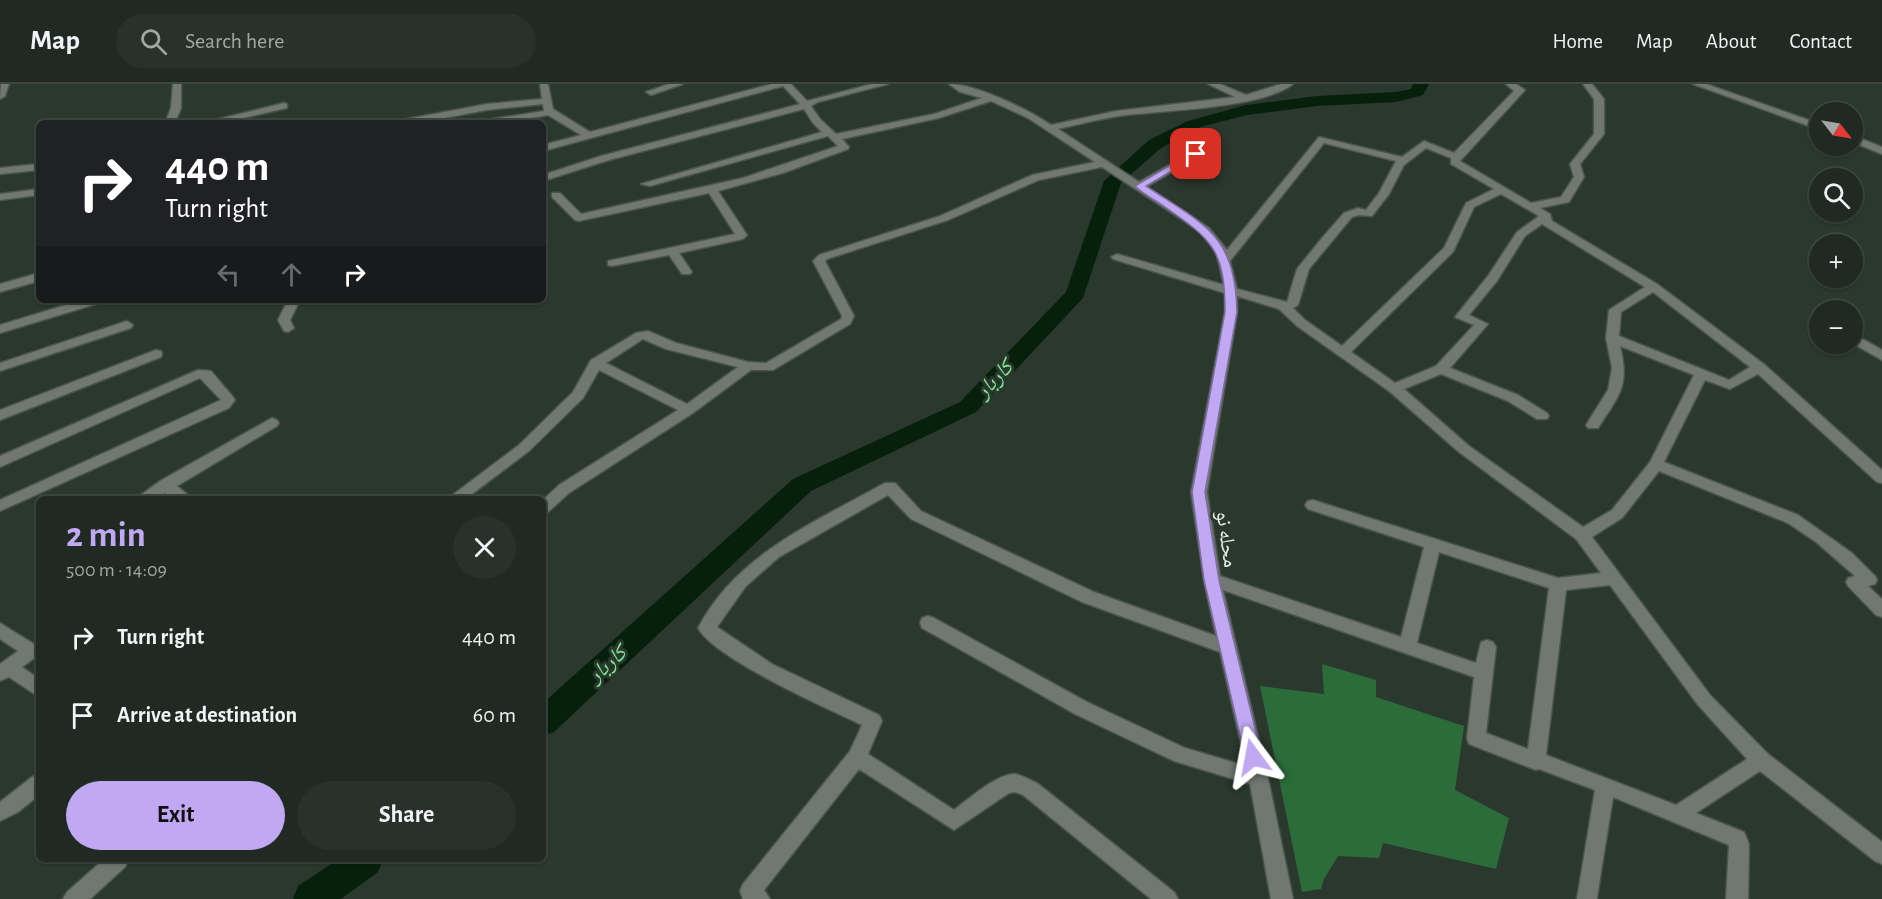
<!DOCTYPE html>
<meta charset="utf-8">
<style>
:root{--surface:#202a22;--page:#28322a;--text:#f1f3f6;--muted:#a2a7a5;--line:#3d4640;--accent:#c0a8f3}
body{margin:0;font-family:"Alegreya Sans","Noto Naskh Arabic",sans-serif;background:var(--page);color:var(--text);height:100vh;display:flex;flex-direction:column;font-size:22px;white-space:nowrap}
*{box-sizing:border-box;margin:0}
p{font-size:20px;color:var(--muted)}
.icon{flex:none;width:33px;height:33px;fill:none;stroke:currentColor;stroke-width:2;stroke-linecap:round;stroke-linejoin:round}
.map{position:relative;flex:1;overflow:hidden}
.details{position:absolute;left:36px;top:412px;width:510px;height:366px;display:flex;flex-direction:column;background:var(--surface);border-radius:9px;box-shadow:0 2px 4px #0004,0 0 0 2px var(--line)}
.details>*{flex:none}
.banner{position:absolute;left:36px;top:36px;width:510px;height:183px;border-radius:9px;box-shadow:0 2px 4px #0004,0 0 0 2px var(--line);background:#202124;color:#fff;overflow:hidden}
.needle{width:39px;rotate:121deg}
.controls{position:absolute;left:1809px;top:18px;display:grid;gap:12px}
.controls a{display:grid;place-items:center;width:54px;height:54px;border-radius:50%;background:var(--surface);box-shadow:0 2px 4px #0004,0 0 0 2px var(--line);font-size:30px}
.pin{position:absolute;display:grid;place-items:center;width:51px;height:51px;color:#fff;margin:-26px;border-radius:12px;box-shadow:0 3px 9px #0006}
.me{position:absolute;width:66px;margin:-33px;rotate:347deg;stroke-linejoin:round;filter:drop-shadow(0 0 4px #0008)}
.turn{display:flex;align-items:center;gap:21px;height:126px;padding:0 30px;font-size:27px}
.turn .icon{width:78px;height:78px;stroke-width:2.5}
.turn b{display:block;font-size:42px;line-height:51px}
.lanes{display:flex;align-items:center;height:57px;padding:0 30px;background:#0003;justify-content:center;gap:30px;direction:ltr}
.lanes .off{opacity:.35}
.round{display:grid;place-items:center;flex:none;width:63px;height:63px;border-radius:32px;background:var(--page)}
.headline{display:flex;align-items:center;justify-content:space-between;height:102px;padding:0 30px}
h1{font-size:36px;font-weight:700;line-height:45px;color:var(--accent)}
.action{display:flex;gap:12px;margin-top:auto;padding:12px 30px}
.action a{flex:1;height:69px;border-radius:36px;background:var(--accent);color:#111;font-size:24px;font-weight:700;line-height:69px;text-align:center}
.action a+a{background:var(--page);color:var(--text)}
ul{padding:0;list-style:none}
li{display:flex;align-items:center;gap:18px;height:78px;padding:0 30px}
li div{flex:1}
li b{display:block;font-size:22px}
li em{font-style:normal}
header{display:flex;align-items:center;gap:36px;box-sizing:border-box;height:84px;padding:0 30px;background:var(--surface);border-bottom:2px solid var(--line)}
header strong{font-size:28px}
nav{display:flex;gap:33px;margin-inline-start:auto;font-size:21px}
.search{width:420px;height:54px;background:var(--page);display:flex;align-items:center;gap:15px;box-sizing:border-box;padding:0 21px;border-radius:33px;color:var(--muted);font-size:22px}
.map>svg:first-child{display:block}
.green{fill:#2b6c3a}
.lines{fill:none;stroke-linecap:round;stroke-linejoin:round}
.river{fill:#06200c;fill-rule:evenodd}
.minor-casing{stroke:#49554b;stroke-width:3}
.minor{fill:#717872;fill-rule:evenodd}
.route{fill:#c0a8f3;stroke:#7d6d9e;stroke-width:1.5}
.labels{text-anchor:middle;dominant-baseline:central;stroke-width:6;stroke-linejoin:round;paint-order:stroke}
.street-label{font-size:21px;fill:#e5ede6;stroke:#2b382d}
.water-label{font-size:22px;font-style:italic;fill:#7de992;stroke:#2b382d}
</style>
<header>
<strong>Map</strong>
<div class="search"><svg class="icon" aria-label="search" viewBox="0 0 24 24"><circle cx="10" cy="10" r="6"/><path d="M15 15l6 6"/></svg>Search here</div>
<nav><a>Home</a><a>Map</a><a>About</a><a>Contact</a></nav>
</header>
<div class="map">
<svg width="1882" height="815" viewBox="0 0 1882 815">
<rect width="100%" height="100%" fill="#2b382d"/>
<path class="green" d="M 1322,580 L 1376,596 L 1376,613 L 1464,642 L 1455,706 L 1509,734 L 1496,785 L 1383,759 L 1379,774 L 1338,772 L 1324,795 L 1321,805 L 1302,808 L 1260,602 L 1324,610 Z"/>
<g class="lines">
<path class="river" d="M 1413,0 L 1429,0 L 1423,11 L 1396,18 L 1317,22 L 1247,31 L 1200,43 L 1161,64 L 1121,99 L 1083,214 L 976,328 L 811,407 L 554,648 L 543,652 L 543,619 L 793,395 L 960,318 L 1066,208 L 1104,97 L 1149,56 L 1188,37 L 1246,21 L 1317,12 L 1396,8 L 1411,5 Z
M 337,776 L 383,776 L 378,788 L 341,815 L 293,815 L 298,802 Z"/>
<defs>
<path id="minor" d="M 1,0 L 9,0 L 5,12 L 0,15 Z
M 173,0 L 181,0 L 181,24 L 175,39 L 165,39 L 171,24 Z
M 540,0 L 548,0 L 553,25 L 590,48 L 772,0 L 791,0 L 807,17 L 872,0 L 888,0 L 818,18 L 811,22 L 820,35 L 836,50 L 934,30 L 982,14 L 960,8 L 949,0 C 976,0 1027,25 1051,41 L 1116,27 L 1235,13 L 1208,0 L 1220,0 L 1246,11 L 1281,0 L 1293,0 C 1263,24 1166,26 1126,31 C 1103,34 1080,40 1058,45 L 1139,98 L 1212,57 L 1218,57 L 1218,61 L 1146,103 L 1209,144 L 1227,166 L 1319,53 L 1402,73 L 1424,57 L 1454,69 L 1514,7 L 1506,0 L 1516,0 L 1525,6 L 1460,77 L 1531,119 L 1561,113 L 1574,93 L 1570,80 L 1594,50 L 1594,15 L 1583,0 L 1592,0 L 1604,15 L 1604,50 L 1580,80 L 1584,93 L 1569,118 L 1540,124 L 1550,130 L 1552,137 L 1657,200 L 1765,281 L 1882,386 L 1882,399 L 1877,398 L 1758,290 L 1730,305 L 1705,296 L 1664,378 L 1798,431 L 1852,469 L 1875,492 L 1877,496 L 1875,500 L 1868,502 L 1882,515 L 1882,533 L 1876,531 L 1848,502 L 1846,498 L 1848,494 L 1855,492 L 1816,458 L 1788,439 L 1659,387 L 1622,434 L 1592,453 L 1710,611 L 1768,670 L 1882,758 L 1882,780 L 1875,777 L 1760,687 L 1696,729 L 1744,748 L 1749,760 L 1748,815 L 1726,815 L 1729,761 L 1613,713 L 1597,813 L 1597,815 L 1577,815 L 1595,706 L 1539,685 L 1536,686 L 1469,660 L 1467,654 L 1474,593 L 1223,506 L 1268,694 L 1293,815 L 1271,815 L 1250,700 L 1174,677 L 1075,630 L 922,544 L 920,539 L 922,534 L 928,532 L 934,534 L 1087,618 L 1185,664 L 1246,682 L 1220,568 L 1082,518 L 911,435 L 888,411 L 779,473 L 746,502 L 717,543 L 772,580 L 879,631 L 882,637 L 868,670 L 954,726 C 969,715 996,690 1015,690 C 1022,691 1030,696 1037,699 L 1174,808 L 1178,815 L 1151,815 L 1023,711 L 1015,708 L 1009,709 L 954,746 L 859,685 L 764,806 L 770,815 L 743,815 L 740,807 L 743,800 L 850,667 L 862,641 C 827,624 715,575 698,544 C 737,470 815,438 885,399 L 895,399 L 921,427 L 1094,508 L 1216,552 L 1204,496 L 1191,408 L 1225,228 L 1225,209 L 1113,175 L 1111,173 L 1117,170 L 1224,201 L 1216,168 L 1201,148 L 1102,83 L 1039,96 L 948,136 L 827,175 L 825,177 L 854,232 L 850,240 L 773,286 L 751,286 L 693,329 L 569,409 L 548,428 L 543,429 L 543,416 L 559,401 L 678,326 L 599,286 L 583,314 L 529,367 L 464,416 L 446,416 L 519,361 L 573,308 L 591,276 L 636,249 L 648,247 L 676,259 L 748,278 L 766,279 L 841,235 L 842,232 L 813,177 L 819,171 L 940,132 L 1032,91 L 1095,78 L 1028,34 L 991,17 L 939,34 L 842,55 L 849,63 L 848,65 L 783,89 L 718,107 L 747,151 L 743,155 L 679,169 L 692,188 L 690,190 L 682,190 L 669,171 L 612,182 L 608,181 L 608,177 L 735,150 L 709,109 L 579,137 L 575,136 L 552,113 L 552,109 L 560,109 L 581,130 L 743,94 L 838,62 L 828,52 L 650,102 L 641,100 L 822,48 L 813,39 L 804,25 L 609,76 L 543,97 L 543,91 L 601,72 L 800,20 L 783,2 L 543,67 L 543,61 L 581,51 L 548,31 L 504,39 L 482,39 L 487,36 L 544,27 L 543,20 L 487,26 L 417,39 L 397,39 L 402,36 L 487,20 L 542,15 ZM 1324,59 L 1396,77 L 1379,109 L 1366,126 L 1358,124 L 1344,129 L 1322,154 L 1297,185 L 1287,218 L 1237,205 L 1230,177 ZM 1426,64 L 1451,74 L 1451,80 L 1494,105 L 1466,119 L 1444,164 L 1342,262 L 1305,236 L 1293,224 L 1298,221 L 1309,185 L 1352,133 L 1359,131 L 1372,132 L 1389,110 L 1404,81 ZM 1501,110 L 1539,132 L 1517,148 L 1488,192 L 1455,233 L 1474,241 L 1436,282 L 1395,299 L 1351,268 L 1453,168 L 1474,123 ZM 1542,140 L 1645,203 L 1609,226 L 1606,254 L 1612,284 L 1608,306 L 1586,341 L 1588,344 L 1598,344 C 1619,311 1630,303 1620,262 L 1694,291 L 1650,378 L 1612,426 L 1583,443 L 1469,362 L 1404,305 L 1441,290 L 1508,317 L 1537,335 L 1547,335 L 1549,332 L 1547,329 L 1518,311 L 1450,284 L 1488,240 L 1469,231 L 1497,197 L 1525,152 ZM 1653,208 L 1750,283 L 1729,296 L 1619,252 L 1621,228 ZM 1237,212 L 1279,225 L 1297,242 L 1389,307 L 1459,368 L 1576,455 L 1601,489 L 1558,494 L 1313,416 L 1308,417 L 1305,421 L 1308,425 L 1424,463 L 1401,553 L 1220,492 L 1207,408 L 1237,228 ZM 643,255 L 666,265 L 738,283 L 687,320 L 606,279 ZM 1439,468 L 1549,504 L 1528,665 L 1486,649 L 1496,563 L 1493,558 L 1487,556 L 1481,558 L 1476,579 L 1417,559 ZM 1610,501 L 1698,621 L 1747,675 L 1676,721 L 1546,671 L 1566,506 Z
M 669,0 L 683,0 L 651,11 L 646,8 Z
M 1693,0 L 1706,0 L 1820,40 L 1820,46 Z
M 284,19 L 287,20 L 287,24 L 221,39 L 203,39 Z
M 1852,51 L 1882,63 L 1882,70 L 1852,58 Z
M 39,80 L 39,86 L 0,90 L 0,84 Z
M 39,105 L 39,111 L 0,116 L 0,110 Z
M 39,189 L 39,197 L 0,208 L 0,200 Z
M 82,216 L 101,216 L 99,219 L 0,249 L 0,241 Z
M 288,216 L 300,216 L 290,236 L 294,244 L 288,248 L 284,247 L 278,236 Z
M 127,237 L 133,241 L 131,244 L 0,287 L 0,279 Z
M 1852,249 L 1882,266 L 1882,276 L 1852,259 Z
M 156,266 L 161,267 L 162,270 L 161,273 L 0,336 L 0,326 Z
M 198,286 L 211,287 L 233,313 L 235,316 L 229,324 L 0,427 L 0,416 L 221,316 L 200,294 L 0,383 L 0,372 Z
M 272,334 L 277,336 L 279,339 L 277,342 L 177,402 L 194,416 L 175,416 L 165,409 L 154,416 L 134,416 L 160,397 Z
M 0,539 L 37,562 L 39,566 L 37,572 L 22,583 L 39,595 L 39,613 L 9,593 L 0,597 L 0,580 L 18,567 L 0,555 Z
M 39,690 L 39,711 L 18,728 L 0,737 L 0,718 L 32,693 Z
M 103,776 L 128,776 L 125,783 L 90,815 L 63,815 L 67,808 Z"/>
</defs>
<use href="#minor" class="minor-casing"/>
<use href="#minor" class="minor"/>
</g>
<path class="route" d="M 1193,68 L 1201,70 L 1146,102 C 1205,141 1235,150 1237,228 L 1205,408 L 1219,496 L 1262,673 L 1259,679 L 1253,681 L 1247,679 L 1245,673 L 1204,496 L 1192,408 L 1225,228 C 1225,167 1213,156 1165,123 C 1155,116 1143,110 1135,102 Z"/>
<g class="labels">
<g class="street-label">
<text transform="translate(1227 455) rotate(82)">محله نو</text>
</g>
<g class="water-label">
<text transform="translate(994 295) rotate(-46)">کاربار</text>
<text transform="translate(607 580) rotate(-42)">کاربار</text>
</g>
</g>
</svg>
<div class="controls">
<a><svg class="needle" viewBox="-14 -14 28 28"><path d="M0-13l5 13h-10z" fill="#e53935"/><path d="M0 13l5-13h-10z" fill="#a2a7a5"/></svg></a>
<a><svg class="icon" aria-label="search" viewBox="0 0 24 24"><circle cx="10" cy="10" r="6"/><path d="M15 15l6 6"/></svg></a>
<a>+</a>
<a>−</a>
</div>
<div class="pin" style="left:1196px;top:70px;background:#d93025"><svg class="icon" aria-label="arrive" viewBox="0 0 24 24"><path d="M6 21V4h12l-3 4 3 4H6"/></svg></div>
<svg class="me" style="left:1253px;top:673px" viewBox="-20 -20 40 40"><path d="M0-17L14 15 0 8-14 15z" fill="#c0a8f3" stroke="#fff" stroke-width="4"/></svg>
<div class="banner">
<div class="turn"><svg class="icon" aria-label="right" viewBox="0 0 24 24"><path d="M7 20v-9h11M14 6l5 5-5 5"/></svg><div><b>440 m</b>Turn right</div></div>
<div class="lanes"><svg class="icon off" aria-label="left" viewBox="0 0 24 24"><path d="M17 20v-9H6M10 6l-5 5 5 5"/></svg><svg class="icon off" aria-label="ahead" viewBox="0 0 24 24"><path d="M12 20V5M6 11l6-6 6 6"/></svg><svg class="icon" aria-label="right" viewBox="0 0 24 24"><path d="M7 20v-9h11M14 6l5 5-5 5"/></svg></div>
</div>
<section class="details">
<div class="headline"><div><h1>2 min</h1><p>500 m · 14:09</p></div><a class="round"><svg class="icon" aria-label="close" viewBox="0 0 24 24"><path d="M6 6l12 12M18 6L6 18"/></svg></a></div>
<ul>
<li><svg class="icon" aria-label="right" viewBox="0 0 24 24"><path d="M7 20v-9h11M14 6l5 5-5 5"/></svg><div><b>Turn right</b></div><em>440 m</em></li>
<li><svg class="icon" aria-label="arrive" viewBox="0 0 24 24"><path d="M6 21V4h12l-3 4 3 4H6"/></svg><div><b>Arrive at destination</b></div><em>60 m</em></li>
</ul>
<div class="action"><a>Exit</a><a>Share</a></div>
</section>
</div>
